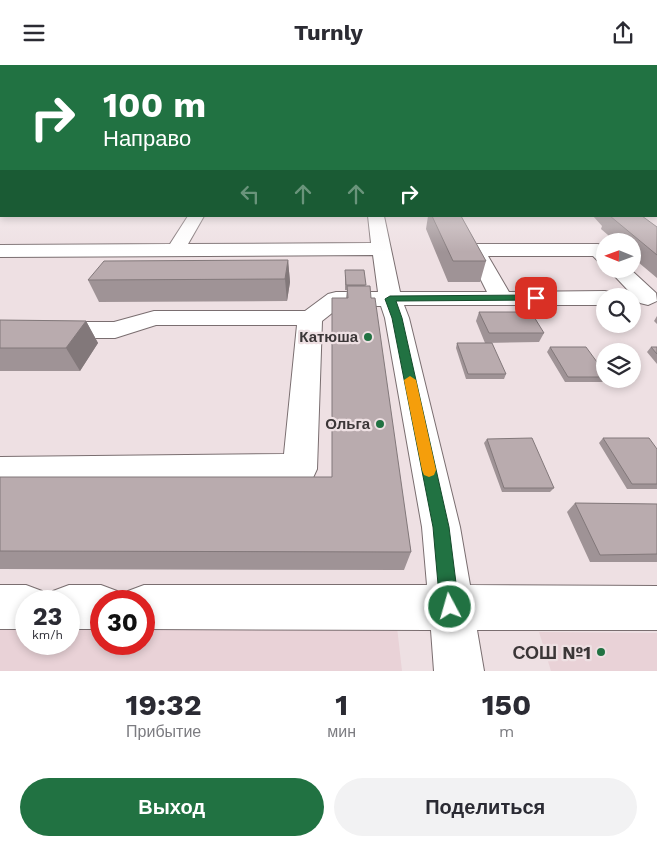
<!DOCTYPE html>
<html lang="ru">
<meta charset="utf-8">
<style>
:root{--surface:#fff;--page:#f2f2f3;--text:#2b2b33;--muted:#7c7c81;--accent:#217242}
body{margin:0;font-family:"Work Sans",sans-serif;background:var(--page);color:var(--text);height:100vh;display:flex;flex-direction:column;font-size:19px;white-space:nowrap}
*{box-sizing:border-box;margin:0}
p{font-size:16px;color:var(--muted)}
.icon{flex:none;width:28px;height:28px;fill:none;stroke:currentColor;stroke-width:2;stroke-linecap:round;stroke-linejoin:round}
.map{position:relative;height:606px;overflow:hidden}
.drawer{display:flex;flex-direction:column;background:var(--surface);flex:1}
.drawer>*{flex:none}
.top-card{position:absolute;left:0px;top:0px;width:658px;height:152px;box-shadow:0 2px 8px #0003;background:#217242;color:#fff;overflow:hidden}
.needle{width:32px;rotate:271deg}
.tools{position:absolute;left:596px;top:168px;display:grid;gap:10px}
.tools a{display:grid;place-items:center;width:45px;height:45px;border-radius:50%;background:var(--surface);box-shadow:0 2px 8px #0003;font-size:25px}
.speed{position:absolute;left:15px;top:525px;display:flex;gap:10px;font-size:25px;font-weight:700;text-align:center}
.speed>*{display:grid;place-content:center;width:65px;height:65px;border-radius:50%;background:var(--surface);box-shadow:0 2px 8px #0003;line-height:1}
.speed small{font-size:12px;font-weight:400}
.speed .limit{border:8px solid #d22;background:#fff;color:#111}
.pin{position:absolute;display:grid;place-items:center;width:42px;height:42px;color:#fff;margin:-21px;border-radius:10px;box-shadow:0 2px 8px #0006}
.me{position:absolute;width:55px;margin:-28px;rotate:354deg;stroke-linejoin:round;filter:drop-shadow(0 0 4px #0008)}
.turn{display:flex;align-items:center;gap:18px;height:105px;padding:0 20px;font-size:22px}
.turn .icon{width:65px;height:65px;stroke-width:2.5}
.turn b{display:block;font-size:35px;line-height:42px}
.lanes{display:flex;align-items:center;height:48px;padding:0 20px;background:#0003;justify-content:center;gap:25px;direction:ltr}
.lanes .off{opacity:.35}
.eta{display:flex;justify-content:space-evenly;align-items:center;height:85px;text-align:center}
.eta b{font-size:30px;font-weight:700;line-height:35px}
.action{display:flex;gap:10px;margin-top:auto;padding:10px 20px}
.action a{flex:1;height:58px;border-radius:30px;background:var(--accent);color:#fff;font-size:20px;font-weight:700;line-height:58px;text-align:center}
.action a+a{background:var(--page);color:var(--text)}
header{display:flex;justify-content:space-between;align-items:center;height:65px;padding:0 20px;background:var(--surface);font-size:22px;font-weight:700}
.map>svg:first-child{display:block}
.built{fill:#e9d2d7}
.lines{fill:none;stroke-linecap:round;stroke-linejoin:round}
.minor-casing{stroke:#7a6e70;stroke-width:2}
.minor{fill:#fff;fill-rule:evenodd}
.wall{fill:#9f9396}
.shaded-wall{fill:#82787a}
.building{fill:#b9abae;stroke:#82787a}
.route{fill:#217242;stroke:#154a2b}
.slow{fill:#f59e0b}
.poi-dot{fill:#217242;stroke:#eee0e3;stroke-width:2}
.labels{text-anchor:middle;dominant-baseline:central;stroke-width:4.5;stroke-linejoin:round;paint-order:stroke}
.poi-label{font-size:15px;font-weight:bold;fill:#3b3637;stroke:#eee0e3;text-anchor:end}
.near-poi-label{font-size:18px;font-weight:bold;fill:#3b3637;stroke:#eee0e3;text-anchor:end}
</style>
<header><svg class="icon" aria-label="menu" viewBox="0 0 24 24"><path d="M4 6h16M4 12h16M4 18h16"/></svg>Turnly<svg class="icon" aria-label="share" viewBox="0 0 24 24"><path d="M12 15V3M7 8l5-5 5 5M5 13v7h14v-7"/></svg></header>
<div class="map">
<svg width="657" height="606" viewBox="0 0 657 606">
<rect width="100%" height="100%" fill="#eee0e3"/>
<path class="built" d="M 0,562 L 26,562 L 26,579 L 69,579 L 69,562 L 101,562 L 101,579 L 144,579 L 144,562 L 397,562 L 402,606 L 0,606 Z
M 539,567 L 657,568 L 657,606 L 551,606 Z"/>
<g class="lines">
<defs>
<path id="minor" d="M 0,116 L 1,116 L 1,124 L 0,124 Z
M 656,132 L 657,132 L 657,142 L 656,142 Z
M 0,141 L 1,141 L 1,151 L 0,151 Z
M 188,151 L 204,151 L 188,179 L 371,178 L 368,151 L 384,151 L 400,227 L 487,227 L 466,185 L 468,181 L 475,179 L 598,179 L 605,181 L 605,198 L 598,196 L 593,191 L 488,191 L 509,227 L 605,226 L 613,228 L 615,231 L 605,231 L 605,240 L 404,240 L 409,253 L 460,462 L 470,520 L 657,521 L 657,565 L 477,565 L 484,606 L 434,606 L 431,565 L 144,564 L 144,536 L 124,536 L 128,526 L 144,520 L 427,520 L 422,462 L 385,253 L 381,241 L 341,241 L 322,256 L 317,404 L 312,415 L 300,419 L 0,424 L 0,392 L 284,389 L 297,260 L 156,260 L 115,273 L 0,273 L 0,257 L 114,257 L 154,246 L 305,246 L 328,229 L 336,227 L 378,227 L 373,190 L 0,192 L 0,180 L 170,179 Z
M 608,204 L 630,204 L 656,228 L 657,236 L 648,240 L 640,238 Z
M 0,520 L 26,520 L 42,526 L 46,536 L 26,536 L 26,564 L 0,564 Z
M 69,520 L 101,520 L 117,526 L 121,536 L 101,536 L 101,564 L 69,564 L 69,536 L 49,536 L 53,526 Z"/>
</defs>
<use href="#minor" class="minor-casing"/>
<use href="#minor" class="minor"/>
</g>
<path class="wall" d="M 656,102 L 657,102 L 657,126 L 656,126 Z
M 428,151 L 461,151 L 486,196 L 480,217 L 448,217 L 426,164 Z
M 593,151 L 642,151 L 657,162 L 657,213 L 632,192 L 632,176 L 615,176 L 601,164 L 602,161 Z
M 288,195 L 290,217 L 287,236 L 99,237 L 88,215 Z
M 345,210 L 366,221 L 371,233 L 411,487 L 404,505 L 0,504 L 0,412 L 332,412 L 346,233 L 347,225 L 345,225 Z
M 479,247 L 544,268 L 539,277 L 485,278 L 476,256 Z
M 657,251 L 657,259 L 654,256 Z
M 0,255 L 86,256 L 98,278 L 80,306 L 0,306 Z
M 457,278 L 506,309 L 504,314 L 466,314 L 456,283 Z
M 550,282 L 605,308 L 605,314 L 606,314 L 604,317 L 565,317 L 547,287 Z
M 651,282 L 657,282 L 657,299 L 647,287 Z
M 603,373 L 657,384 L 657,424 L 627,424 L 599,378 Z
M 487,374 L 554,423 L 550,427 L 502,427 L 484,378 Z
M 575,438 L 657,439 L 657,497 L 590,497 L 567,447 Z"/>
<path class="shaded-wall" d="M 288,195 L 290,217 L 287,236 L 285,214 Z
M 86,256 L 98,278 L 80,306 L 66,283 Z"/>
<path class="building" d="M 656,102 L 657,102 L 657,113 L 656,113 Z
M 432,151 L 461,151 L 486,196 L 453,196 Z
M 610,151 L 642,151 L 657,162 L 657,190 Z
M 288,195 L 285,214 L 88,215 L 104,196 Z
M 345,205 L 364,205 L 366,220 L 346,220 Z
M 347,221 L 370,221 L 371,233 L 375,233 L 411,487 L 0,486 L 0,412 L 332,412 L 332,233 L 348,233 Z
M 479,247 L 531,247 L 544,268 L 489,268 Z
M 0,255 L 86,256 L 66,283 L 0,283 Z
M 457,278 L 492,278 L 506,309 L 468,309 Z
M 550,282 L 586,282 L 605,308 L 605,312 L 568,312 Z
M 651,282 L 657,282 L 657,289 Z
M 532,373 L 554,423 L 504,423 L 487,374 Z
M 603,373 L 649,373 L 657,384 L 657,419 L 632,419 Z
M 575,438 L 657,439 L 657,489 L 600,490 Z"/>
<linearGradient id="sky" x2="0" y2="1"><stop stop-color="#94a1c5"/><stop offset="0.55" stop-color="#f7f1f2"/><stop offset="1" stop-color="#f7f1f2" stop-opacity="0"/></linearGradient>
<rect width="657" height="187" fill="url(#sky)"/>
<path class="route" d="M 536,230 L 539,231 L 539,235 L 396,236 L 402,253 L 449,462 L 459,542 L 456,549 L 450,551 L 443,549 L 440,542 L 433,462 L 392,253 L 385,234 L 390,231 Z"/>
<path class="slow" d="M 410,311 L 416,315 L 436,405 L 434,410 L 429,412 L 424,410 L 422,405 L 404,315 Z"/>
<g class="poi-dot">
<circle cx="368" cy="272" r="5"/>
<circle cx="380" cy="359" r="5"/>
<circle cx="601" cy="587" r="5"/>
</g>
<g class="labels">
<g class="poi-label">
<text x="358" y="272">Катюша</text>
<text x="370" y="359">Ольга</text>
</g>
<g class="near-poi-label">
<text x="591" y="587">СОШ №1</text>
</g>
</g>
</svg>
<div class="tools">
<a><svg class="needle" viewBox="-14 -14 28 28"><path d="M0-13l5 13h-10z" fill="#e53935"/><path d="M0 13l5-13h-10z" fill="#7c7c81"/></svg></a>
<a><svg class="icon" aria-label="search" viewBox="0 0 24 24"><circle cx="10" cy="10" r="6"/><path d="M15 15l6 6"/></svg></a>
<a><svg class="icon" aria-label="layers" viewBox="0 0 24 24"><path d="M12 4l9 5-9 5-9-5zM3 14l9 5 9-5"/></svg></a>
</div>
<div class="speed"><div>23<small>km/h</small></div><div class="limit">30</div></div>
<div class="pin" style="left:536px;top:233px;background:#d93025"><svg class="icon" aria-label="arrive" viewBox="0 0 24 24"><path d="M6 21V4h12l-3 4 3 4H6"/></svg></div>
<svg class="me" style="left:450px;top:542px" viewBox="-20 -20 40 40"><circle r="17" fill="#217242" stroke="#fff" stroke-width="3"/><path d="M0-11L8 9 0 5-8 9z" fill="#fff"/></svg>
<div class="top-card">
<div class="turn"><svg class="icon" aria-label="right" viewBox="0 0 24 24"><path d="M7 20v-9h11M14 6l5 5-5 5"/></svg><div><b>100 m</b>Направо</div></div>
<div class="lanes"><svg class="icon off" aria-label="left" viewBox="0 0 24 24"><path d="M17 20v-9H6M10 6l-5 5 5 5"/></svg><svg class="icon off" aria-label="ahead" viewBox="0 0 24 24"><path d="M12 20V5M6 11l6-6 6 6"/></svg><svg class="icon off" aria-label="ahead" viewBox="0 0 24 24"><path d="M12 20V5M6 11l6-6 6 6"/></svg><svg class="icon" aria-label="right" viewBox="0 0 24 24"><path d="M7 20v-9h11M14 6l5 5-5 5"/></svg></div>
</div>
</div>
<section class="drawer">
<div class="eta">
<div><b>19:32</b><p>Прибытие</p></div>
<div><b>1</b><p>мин</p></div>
<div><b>150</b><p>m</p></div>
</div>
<div class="action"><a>Выход</a><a>Поделиться</a></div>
</section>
